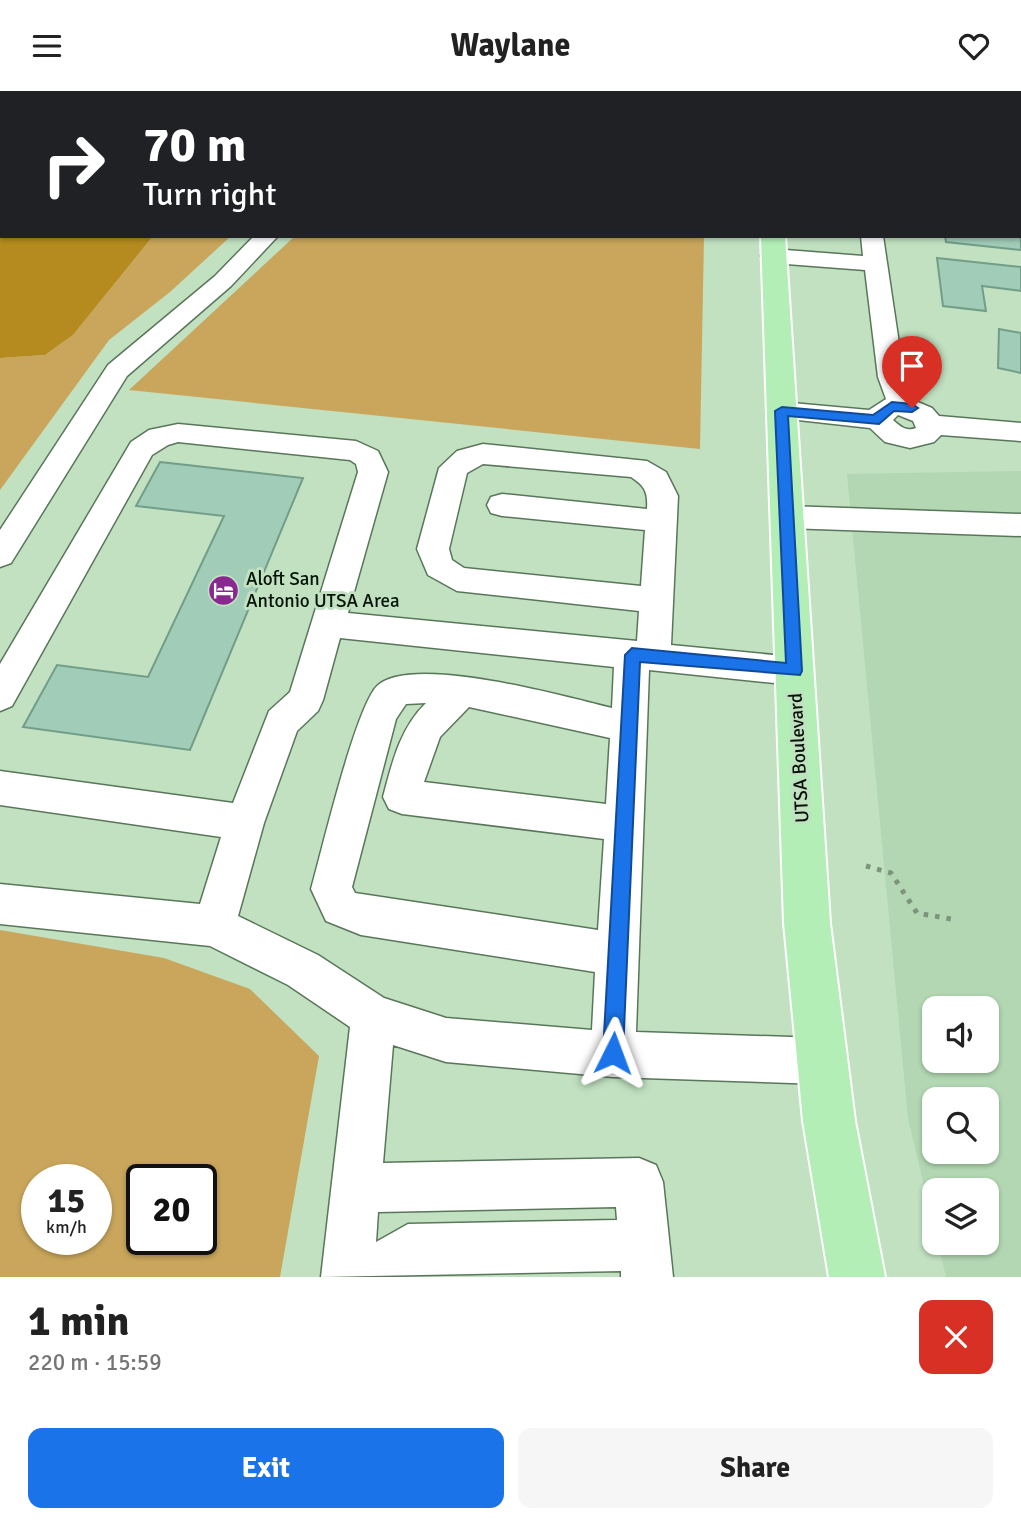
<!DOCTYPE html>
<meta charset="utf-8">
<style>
:root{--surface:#fff;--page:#f6f6f6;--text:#222;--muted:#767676;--accent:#1a73e8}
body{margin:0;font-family:Signika,sans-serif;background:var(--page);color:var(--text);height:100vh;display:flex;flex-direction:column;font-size:26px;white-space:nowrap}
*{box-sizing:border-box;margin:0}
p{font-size:23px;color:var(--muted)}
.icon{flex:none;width:38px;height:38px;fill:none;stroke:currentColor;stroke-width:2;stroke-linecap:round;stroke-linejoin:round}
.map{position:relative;height:1186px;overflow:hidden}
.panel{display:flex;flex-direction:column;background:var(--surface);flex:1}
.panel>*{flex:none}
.banner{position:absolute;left:0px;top:0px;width:1022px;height:147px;box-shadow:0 2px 5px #0004;background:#202124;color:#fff;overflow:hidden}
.tools{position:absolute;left:922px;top:905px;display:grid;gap:14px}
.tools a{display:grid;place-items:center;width:77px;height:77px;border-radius:14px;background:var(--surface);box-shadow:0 2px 5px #0004;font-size:35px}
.speed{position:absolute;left:21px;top:1073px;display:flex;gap:14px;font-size:35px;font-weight:700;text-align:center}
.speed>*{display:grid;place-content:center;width:91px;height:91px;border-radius:50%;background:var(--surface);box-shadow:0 2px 5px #0004;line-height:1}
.speed small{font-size:18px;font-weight:400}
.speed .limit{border:4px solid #111;border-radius:10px;background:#fff;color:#111}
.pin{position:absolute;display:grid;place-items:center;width:60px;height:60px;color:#fff;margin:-72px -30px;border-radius:50% 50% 50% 0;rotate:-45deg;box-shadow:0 0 7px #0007}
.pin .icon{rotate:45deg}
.me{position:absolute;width:77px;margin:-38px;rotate:3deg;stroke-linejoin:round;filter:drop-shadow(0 0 5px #0008)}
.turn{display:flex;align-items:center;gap:24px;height:147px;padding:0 28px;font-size:32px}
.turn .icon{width:91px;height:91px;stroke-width:2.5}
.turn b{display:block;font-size:49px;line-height:60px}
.round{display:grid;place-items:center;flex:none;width:74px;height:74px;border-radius:14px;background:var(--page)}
.summary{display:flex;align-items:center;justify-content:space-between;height:119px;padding:0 28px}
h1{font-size:42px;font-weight:700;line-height:52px}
.action{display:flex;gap:14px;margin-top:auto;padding:14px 28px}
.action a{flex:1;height:80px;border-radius:14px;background:var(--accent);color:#fff;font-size:28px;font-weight:700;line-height:80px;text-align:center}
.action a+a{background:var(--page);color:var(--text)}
header{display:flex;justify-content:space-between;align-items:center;height:91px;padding:0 28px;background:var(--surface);font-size:32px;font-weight:700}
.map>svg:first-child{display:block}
.built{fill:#b2d7b2;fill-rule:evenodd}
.green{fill:#c9a65b;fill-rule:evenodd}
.forest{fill:#b58b1f}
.building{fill:#a0ccb8;stroke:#729d89;stroke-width:2}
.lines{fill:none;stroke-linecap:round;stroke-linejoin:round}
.minor-casing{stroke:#5a765a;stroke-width:3}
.major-casing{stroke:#fff;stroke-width:4}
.path{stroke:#7c947c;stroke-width:5;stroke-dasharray:4.5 7;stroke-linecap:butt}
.minor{fill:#fff;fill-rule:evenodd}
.major{fill:#b2eeb5;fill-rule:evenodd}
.route{fill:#1a73e8;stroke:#114b97;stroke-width:2}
.labels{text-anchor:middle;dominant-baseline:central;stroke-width:6;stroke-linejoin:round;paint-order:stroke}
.poi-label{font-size:19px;fill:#061107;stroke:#c1e1c1;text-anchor:start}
.street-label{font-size:19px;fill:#061107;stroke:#c1e1c1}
</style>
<header><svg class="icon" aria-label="menu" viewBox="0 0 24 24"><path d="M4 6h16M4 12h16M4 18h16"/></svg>Waylane<svg class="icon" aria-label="heart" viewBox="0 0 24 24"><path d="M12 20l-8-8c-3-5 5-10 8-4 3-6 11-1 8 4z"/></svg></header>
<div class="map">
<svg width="1021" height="1186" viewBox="0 0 1021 1186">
<rect width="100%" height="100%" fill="#c1e1c1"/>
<path class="built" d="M 1021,380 L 1021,1186 L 946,1186 L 938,1152 L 987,1152 L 987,1099 L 934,1099 L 934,1137 L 908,1027 L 847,383 ZM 934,917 L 987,917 L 987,970 L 934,970 ZM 934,1008 L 987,1008 L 987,1060 L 934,1060 Z"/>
<path class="green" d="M 0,0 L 339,0 L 2,2 L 2,86 Z
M 391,0 L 743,0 L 390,2 Z
M 153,145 L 231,145 L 170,201 L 109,249 L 0,399 L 0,267 L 45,264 L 73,244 Z
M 295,145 L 704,145 L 700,358 L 129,299 Z
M 0,839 L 164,867 L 250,898 L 319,965 L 280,1186 L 0,1186 ZM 96,1088 L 96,1148 L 37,1148 L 37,1088 ZM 201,1088 L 201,1148 L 142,1148 L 142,1088 Z"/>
<path class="forest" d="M 0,86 L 2,145 L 153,145 L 73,244 L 45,264 L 0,267 Z"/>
<path class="building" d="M 1020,127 L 1021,159 L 946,151 L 945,145 L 1020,145 Z
M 937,167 L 1021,176 L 1021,200 L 982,195 L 986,220 L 943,215 Z
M 999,238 L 1021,242 L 1021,282 L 998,277 Z
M 160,371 L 303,387 L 190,659 L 23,636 L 57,574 L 148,586 L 224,425 L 136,415 Z"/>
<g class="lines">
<defs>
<path id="minor" d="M 360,0 L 379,0 L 359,2 Z
M 972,0 L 991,0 L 971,2 Z
M 1020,45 L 1021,45 L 1021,57 L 1020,57 Z
M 1020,102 L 1021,102 L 1021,114 L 1020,114 Z
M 254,145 L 278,145 L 231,195 L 127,285 L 11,472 L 0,476 L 0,439 L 108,274 L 215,185 Z
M 861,145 L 883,145 L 904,286 L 913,309 L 932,317 L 939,325 L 1021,332 L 1021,350 L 941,344 L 934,351 L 910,357 L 885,351 L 870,337 L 771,326 L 767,320 L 771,314 L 781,311 L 869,319 L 886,308 L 878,286 L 865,179 L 773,172 L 765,170 L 761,165 L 765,160 L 773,158 L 863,165 ZM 898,324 L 913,330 L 916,337 C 906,341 900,335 893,329 Z
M 178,333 L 356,350 L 378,360 L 388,381 L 348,522 L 637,550 L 639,520 L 457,500 L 428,484 L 417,458 L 439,377 L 457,360 L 483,353 L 647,370 L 666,381 L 678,405 L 671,554 L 794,566 L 806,570 L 811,580 L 806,590 L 794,594 L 649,579 L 636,941 L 821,947 L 837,954 L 844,970 L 837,986 L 821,993 L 613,986 L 446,971 L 393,954 L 383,1072 L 639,1067 L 656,1074 L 663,1091 L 673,1186 L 621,1186 L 621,1180 L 321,1186 L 350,936 L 288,894 L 210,855 L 0,833 L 0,793 L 200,813 L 221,746 L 0,714 L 0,680 L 233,712 L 269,620 L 290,601 L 358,381 L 356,373 L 350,369 L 178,351 L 168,354 L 152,364 L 12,615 L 0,620 L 0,573 L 131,351 L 149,339 ZM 483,373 L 631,386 C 645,395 648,401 647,418 L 502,403 L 491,406 L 487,414 L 491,422 L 502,425 L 645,439 L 641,495 L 464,477 L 452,469 L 449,458 L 467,382 ZM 340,547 L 614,576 L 612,617 C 566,606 411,562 377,595 C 355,618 322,759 311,798 L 326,830 L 361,844 L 595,881 L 592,939 L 446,927 L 384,907 L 318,864 L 238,825 L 264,732 L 297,640 L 318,620 L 323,609 ZM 426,612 C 400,637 392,672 383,706 L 389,718 L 402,723 L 604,748 L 598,839 L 355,802 L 352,796 L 396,628 L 406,613 ZM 469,616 L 610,647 L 606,713 L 424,691 L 440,646 ZM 616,1116 L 617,1129 L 408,1133 L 376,1151 L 378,1121 Z
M 787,415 L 1021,423 L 1021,445 L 787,437 L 776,434 L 772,426 L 776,418 Z"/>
<path id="major" d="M 798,0 L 818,0 L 797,2 Z
M 761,145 L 785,145 L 830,832 L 855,1030 L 885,1186 L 829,1186 L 803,1030 L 784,832 Z"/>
</defs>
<use href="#minor" class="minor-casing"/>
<use href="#major" class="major-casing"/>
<path class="path" d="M 866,775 L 891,782 L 917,822 L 957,829"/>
<use href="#minor" class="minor"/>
<use href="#major" class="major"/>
</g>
<path class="route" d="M 892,311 L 912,313 L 918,317 L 912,321 L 894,320 L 879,333 L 788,325 L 802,580 L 800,584 L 640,571 L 623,962 L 620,970 L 613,973 L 606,970 L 603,962 L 625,564 L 632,557 L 786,572 L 775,320 L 782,316 L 873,324 Z"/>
<defs>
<symbol id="hotel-disc" viewBox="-11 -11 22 22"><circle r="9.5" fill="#892890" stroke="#c1e1c1"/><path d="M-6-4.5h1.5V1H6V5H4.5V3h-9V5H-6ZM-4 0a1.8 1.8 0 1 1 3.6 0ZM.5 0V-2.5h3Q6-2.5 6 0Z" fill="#fff"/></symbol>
</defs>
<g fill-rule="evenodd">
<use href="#hotel-disc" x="206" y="482" width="35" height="35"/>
</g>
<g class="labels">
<g class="poi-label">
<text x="246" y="488">Aloft San<tspan x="246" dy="22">Antonio UTSA Area</tspan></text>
</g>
<g class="street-label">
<text transform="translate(799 667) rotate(-93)">UTSA Boulevard</text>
</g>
</g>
</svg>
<div class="tools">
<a><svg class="icon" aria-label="sound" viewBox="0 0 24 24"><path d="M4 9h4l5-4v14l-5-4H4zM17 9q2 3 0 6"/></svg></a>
<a><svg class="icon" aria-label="search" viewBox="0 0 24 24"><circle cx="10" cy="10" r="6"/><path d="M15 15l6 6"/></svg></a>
<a><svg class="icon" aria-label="layers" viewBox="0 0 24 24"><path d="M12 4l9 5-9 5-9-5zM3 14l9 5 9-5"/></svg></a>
</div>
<div class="speed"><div>15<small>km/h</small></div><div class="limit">20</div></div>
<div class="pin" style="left:912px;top:317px;background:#d93025"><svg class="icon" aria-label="arrive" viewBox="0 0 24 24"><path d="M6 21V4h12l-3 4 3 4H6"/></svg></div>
<svg class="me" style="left:613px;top:962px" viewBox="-20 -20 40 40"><path d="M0-17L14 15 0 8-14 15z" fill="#1a73e8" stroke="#fff" stroke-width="4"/></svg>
<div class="banner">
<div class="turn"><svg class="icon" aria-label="right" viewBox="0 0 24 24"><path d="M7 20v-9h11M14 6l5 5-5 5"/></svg><div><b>70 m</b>Turn right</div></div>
</div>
</div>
<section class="panel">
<div class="summary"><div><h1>1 min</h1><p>220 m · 15:59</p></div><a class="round" style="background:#d93025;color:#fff"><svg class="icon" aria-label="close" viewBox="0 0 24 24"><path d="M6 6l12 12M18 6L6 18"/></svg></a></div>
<div class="action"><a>Exit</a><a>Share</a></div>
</section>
